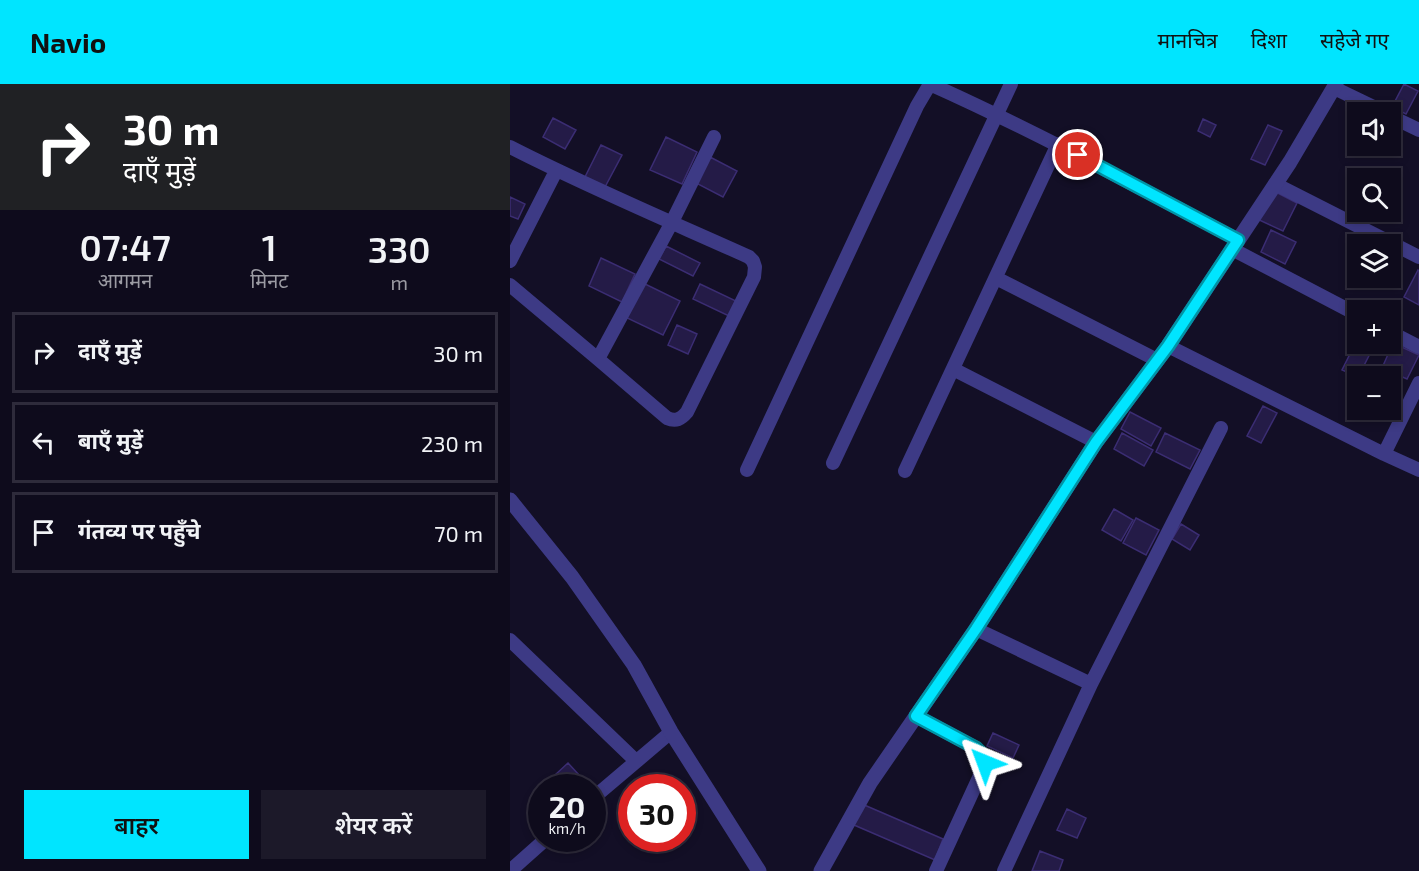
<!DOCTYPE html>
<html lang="hi">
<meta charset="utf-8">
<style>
:root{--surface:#0e0b1c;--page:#1c1929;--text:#f1f3f6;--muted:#9b9ba3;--line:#2e2b3b;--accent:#00e5ff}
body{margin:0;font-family:"Exo 2","Noto Sans Devanagari",sans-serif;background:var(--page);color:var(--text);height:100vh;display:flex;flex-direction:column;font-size:22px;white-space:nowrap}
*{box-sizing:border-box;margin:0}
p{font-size:20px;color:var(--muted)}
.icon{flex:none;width:33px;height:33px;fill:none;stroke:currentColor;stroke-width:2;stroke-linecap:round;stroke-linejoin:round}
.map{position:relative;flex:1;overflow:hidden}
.panel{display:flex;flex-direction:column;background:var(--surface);width:510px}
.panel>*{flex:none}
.top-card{background:#202124;color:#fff;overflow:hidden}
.buttons{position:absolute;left:837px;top:18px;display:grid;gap:12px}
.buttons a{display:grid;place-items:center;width:54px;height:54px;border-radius:0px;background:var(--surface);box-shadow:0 3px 9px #0003,0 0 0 2px var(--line);font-size:30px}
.speed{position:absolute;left:18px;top:690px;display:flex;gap:12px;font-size:30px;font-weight:700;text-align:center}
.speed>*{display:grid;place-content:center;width:78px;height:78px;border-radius:50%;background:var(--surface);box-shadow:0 3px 9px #0003,0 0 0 2px var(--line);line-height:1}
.speed small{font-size:15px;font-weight:400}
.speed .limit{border:9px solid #d22;background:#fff;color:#111}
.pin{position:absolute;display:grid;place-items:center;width:51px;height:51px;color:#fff;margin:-26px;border:3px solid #fff;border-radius:50%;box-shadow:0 2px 6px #0007}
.me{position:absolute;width:66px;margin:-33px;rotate:316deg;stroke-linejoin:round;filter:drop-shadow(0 0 4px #0008)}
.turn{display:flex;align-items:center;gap:21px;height:126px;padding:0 24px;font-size:27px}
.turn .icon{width:78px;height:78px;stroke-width:2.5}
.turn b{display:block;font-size:42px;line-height:51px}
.eta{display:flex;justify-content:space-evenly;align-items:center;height:102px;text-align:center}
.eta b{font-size:36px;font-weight:600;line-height:42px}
.primary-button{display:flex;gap:12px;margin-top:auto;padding:12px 24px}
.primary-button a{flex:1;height:69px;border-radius:0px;background:var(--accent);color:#111;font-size:24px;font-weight:600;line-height:69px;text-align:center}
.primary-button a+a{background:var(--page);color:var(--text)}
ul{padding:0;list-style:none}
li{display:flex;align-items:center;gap:18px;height:81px;margin:0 12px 9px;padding:0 12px;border:3px solid var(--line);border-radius:0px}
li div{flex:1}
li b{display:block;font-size:22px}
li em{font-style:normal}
header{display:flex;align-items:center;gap:36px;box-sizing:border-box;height:84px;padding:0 30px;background:var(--accent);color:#111}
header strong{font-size:28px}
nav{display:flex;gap:33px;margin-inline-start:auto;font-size:21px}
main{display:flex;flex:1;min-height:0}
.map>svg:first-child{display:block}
.building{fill:#241b47;stroke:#3b2d73;stroke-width:1.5}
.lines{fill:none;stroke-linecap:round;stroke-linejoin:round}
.minor{stroke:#3d3a85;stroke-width:14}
.tertiary{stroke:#3d3a85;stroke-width:15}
.route-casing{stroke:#0095a6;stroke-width:15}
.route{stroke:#00e5ff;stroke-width:10}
</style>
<header>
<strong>Navio</strong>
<nav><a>मानचित्र</a><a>दिशा</a><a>सहेजे गए</a></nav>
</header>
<main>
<section class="panel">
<div class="top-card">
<div class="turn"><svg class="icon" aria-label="right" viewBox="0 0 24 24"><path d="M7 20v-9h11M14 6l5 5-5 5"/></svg><div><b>30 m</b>दाएँ मुड़ें</div></div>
</div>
<div class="eta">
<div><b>07:47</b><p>आगमन</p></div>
<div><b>1</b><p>मिनट</p></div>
<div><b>330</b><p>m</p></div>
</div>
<ul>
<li><svg class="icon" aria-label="right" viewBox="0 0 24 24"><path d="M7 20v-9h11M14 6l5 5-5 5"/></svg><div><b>दाएँ मुड़ें</b></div><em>30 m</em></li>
<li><svg class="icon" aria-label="left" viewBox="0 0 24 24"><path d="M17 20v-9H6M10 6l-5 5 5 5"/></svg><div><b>बाएँ मुड़ें</b></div><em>230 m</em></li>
<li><svg class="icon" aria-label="arrive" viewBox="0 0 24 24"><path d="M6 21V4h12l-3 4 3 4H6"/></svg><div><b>गंतव्य पर पहुँचे</b></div><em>70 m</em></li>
</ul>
<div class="primary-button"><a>बाहर</a><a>शेयर करें</a></div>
</section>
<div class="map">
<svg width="909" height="787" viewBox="0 0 909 787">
<rect width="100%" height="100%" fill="#130f26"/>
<path class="building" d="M 894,0 L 908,7 L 896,30 L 882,23 Z
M 43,34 L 66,46 L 55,65 L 33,53 Z
M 693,35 L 706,41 L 700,53 L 688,47 Z
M 758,41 L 772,47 L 755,81 L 741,75 Z
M 156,53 L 187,68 L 172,100 L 140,86 Z
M 91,61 L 112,71 L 95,103 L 75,93 Z
M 200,73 L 227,87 L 213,113 L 186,99 Z
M 762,106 L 787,119 L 773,147 L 747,135 Z
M 0,113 L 15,120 L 8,135 L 0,132 Z
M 761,146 L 786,158 L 775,180 L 751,168 Z
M 156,162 L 190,179 L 183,192 L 149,175 Z
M 91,174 L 125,190 L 112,218 L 79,202 Z
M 908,186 L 909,187 L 909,221 L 894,213 Z
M 131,198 L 170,217 L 153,251 L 115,233 Z
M 190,200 L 226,217 L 219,232 L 183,215 Z
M 167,241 L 187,250 L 178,270 L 158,261 Z
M 848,254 L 848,260 L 865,260 L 848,293 L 832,286 Z
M 883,259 L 909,271 L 897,295 L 872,284 Z
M 847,295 L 848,296 L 848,320 L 838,315 Z
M 753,322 L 767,329 L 751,359 L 737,352 Z
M 620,328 L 651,344 L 641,362 L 611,345 Z
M 612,349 L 643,366 L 634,382 L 604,365 Z
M 655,349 L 690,366 L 680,385 L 646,368 Z
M 604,425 L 623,436 L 611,457 L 592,446 Z
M 626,434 L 649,446 L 636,471 L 613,459 Z
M 671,440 L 689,451 L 680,466 L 662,455 Z
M 483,649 L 509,661 L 503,674 L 477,662 Z
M 58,679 L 81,704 L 56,704 L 45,691 Z
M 352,720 L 433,755 L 425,776 L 344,741 Z
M 557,725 L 576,734 L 567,754 L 547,746 Z
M 530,767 L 553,776 L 549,787 L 522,787 Z"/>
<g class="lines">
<path class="minor" d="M 824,4 L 874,28
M 880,32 L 909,46
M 0,63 C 78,103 159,137 239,173 L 243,177 L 245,183 L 244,193 L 177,328 C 171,335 166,338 157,334 L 88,275 L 162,138 L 204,53
M 765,100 L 909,173
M 722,165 L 848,231
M 0,177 L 46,87
M 486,194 L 647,276
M 0,201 L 88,275
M 880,248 L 909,263
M 658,262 L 874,370 L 909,386
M 443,285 L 586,358
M 874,370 L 909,299
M 323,379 L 501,0
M 237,386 L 407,22 L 420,0 C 525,47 626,102 728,156
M 395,387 L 548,60
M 466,545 L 581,600 L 494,787
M 0,556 L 126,677
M 581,600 L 711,344
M 406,632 L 466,664 L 475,673 L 473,685 L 426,787
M 82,715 L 161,648
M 0,787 L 37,754"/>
<path class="tertiary" d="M 0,416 L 62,493 L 124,581 L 161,648 L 249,787
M 311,787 L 360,699 L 466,545 L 586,358 L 658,262 L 780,78 L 826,0"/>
</g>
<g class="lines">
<defs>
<path id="route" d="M 475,679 L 475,673 L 466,664 L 406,632 L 466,545 L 586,358 L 658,262 L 728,156 L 568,71"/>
</defs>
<use href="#route" class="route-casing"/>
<use href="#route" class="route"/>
</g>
</svg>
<div class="buttons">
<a><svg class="icon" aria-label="sound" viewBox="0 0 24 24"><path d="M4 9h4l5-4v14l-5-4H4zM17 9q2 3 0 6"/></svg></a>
<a><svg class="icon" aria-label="search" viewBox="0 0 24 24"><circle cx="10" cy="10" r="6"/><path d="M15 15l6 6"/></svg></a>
<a><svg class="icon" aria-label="layers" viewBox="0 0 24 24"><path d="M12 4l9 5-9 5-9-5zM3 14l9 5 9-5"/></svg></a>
<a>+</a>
<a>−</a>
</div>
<div class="speed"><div>20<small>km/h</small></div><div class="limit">30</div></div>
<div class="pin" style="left:568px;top:71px;background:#d93025"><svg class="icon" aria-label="arrive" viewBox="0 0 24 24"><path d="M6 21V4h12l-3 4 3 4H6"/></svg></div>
<svg class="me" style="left:475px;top:679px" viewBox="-20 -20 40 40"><path d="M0-17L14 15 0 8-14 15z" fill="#00e5ff" stroke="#fff" stroke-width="4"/></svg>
</div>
</main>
